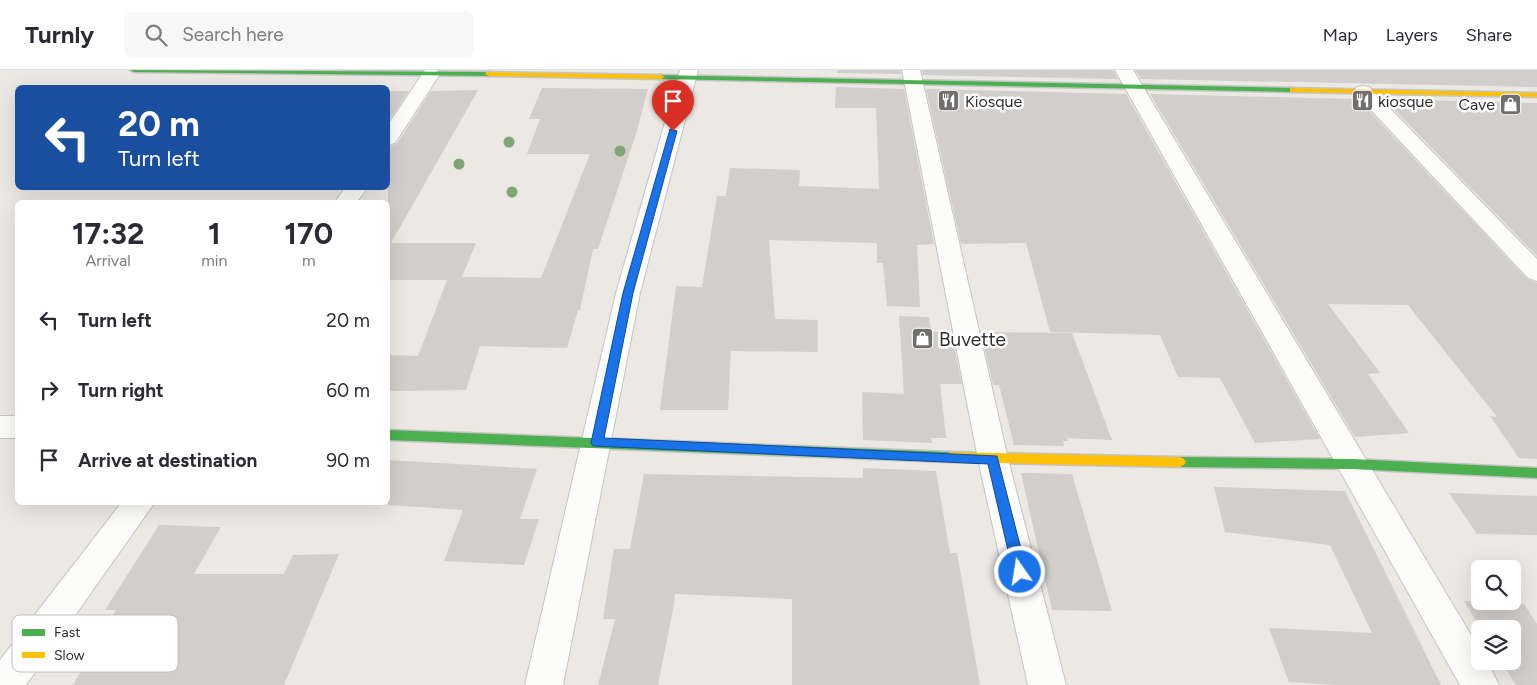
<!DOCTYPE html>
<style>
:root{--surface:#fff;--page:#f7f7f7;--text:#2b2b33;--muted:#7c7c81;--line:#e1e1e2}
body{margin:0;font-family:Figtree,sans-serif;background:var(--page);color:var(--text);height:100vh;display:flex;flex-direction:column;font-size:19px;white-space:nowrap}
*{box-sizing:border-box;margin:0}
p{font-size:16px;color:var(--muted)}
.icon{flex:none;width:28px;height:28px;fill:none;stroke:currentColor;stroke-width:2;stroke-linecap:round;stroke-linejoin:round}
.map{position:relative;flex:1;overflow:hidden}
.panel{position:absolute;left:15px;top:130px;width:375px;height:305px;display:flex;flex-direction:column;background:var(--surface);border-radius:8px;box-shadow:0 5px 20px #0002}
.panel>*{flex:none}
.hud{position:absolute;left:15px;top:15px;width:375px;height:105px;border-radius:8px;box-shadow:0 5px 20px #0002;background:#1a4fa0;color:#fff;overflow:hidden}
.fabs{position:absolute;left:1471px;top:490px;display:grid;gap:10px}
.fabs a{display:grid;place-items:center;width:50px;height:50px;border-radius:8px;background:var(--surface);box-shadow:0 5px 20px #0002;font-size:25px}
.pin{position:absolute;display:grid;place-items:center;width:42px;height:42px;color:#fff;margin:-51px -21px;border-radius:50% 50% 50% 0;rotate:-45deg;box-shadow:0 0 5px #0007}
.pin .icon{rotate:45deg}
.me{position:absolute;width:55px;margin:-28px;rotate:347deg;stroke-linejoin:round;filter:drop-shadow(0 0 4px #0008)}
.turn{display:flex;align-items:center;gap:18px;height:105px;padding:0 20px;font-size:22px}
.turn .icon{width:65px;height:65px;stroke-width:2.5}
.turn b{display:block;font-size:35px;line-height:42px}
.eta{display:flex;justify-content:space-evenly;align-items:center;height:85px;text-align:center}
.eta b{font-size:30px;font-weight:700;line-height:35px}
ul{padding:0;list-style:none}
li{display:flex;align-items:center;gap:15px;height:70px;padding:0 20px}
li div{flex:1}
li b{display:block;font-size:19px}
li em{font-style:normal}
header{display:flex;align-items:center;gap:30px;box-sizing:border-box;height:70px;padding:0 25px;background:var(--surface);border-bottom:1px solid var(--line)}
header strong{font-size:24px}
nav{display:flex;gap:28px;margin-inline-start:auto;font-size:18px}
.search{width:350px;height:45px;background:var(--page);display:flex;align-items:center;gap:12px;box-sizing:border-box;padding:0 18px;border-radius:8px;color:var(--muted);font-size:19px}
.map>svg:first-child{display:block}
.building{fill:#d1cecb}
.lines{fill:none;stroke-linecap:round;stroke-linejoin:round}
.street-casing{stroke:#c5c4c5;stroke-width:2}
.fast-casing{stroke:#c5c4c5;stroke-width:3}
.slow-casing{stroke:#c5c4c5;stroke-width:3}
.street{fill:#fcfcfb;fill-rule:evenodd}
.fast{fill:#4caf50;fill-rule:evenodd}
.slow{fill:#ffc107;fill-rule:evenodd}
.tree{fill:#82a575}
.route{fill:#1a73e8;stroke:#114b97}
.labels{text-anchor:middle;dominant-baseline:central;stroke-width:5;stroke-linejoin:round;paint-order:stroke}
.far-poi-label{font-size:16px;fill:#2e2e2e;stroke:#fff;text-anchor:start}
.poi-label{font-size:19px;fill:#2e2e2e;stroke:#fff;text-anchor:start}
.key{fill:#fff;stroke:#c0c0c0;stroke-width:1}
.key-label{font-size:14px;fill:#2e2e2e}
</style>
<header>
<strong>Turnly</strong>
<div class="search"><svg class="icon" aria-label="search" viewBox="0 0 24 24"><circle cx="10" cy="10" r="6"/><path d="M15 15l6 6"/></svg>Search here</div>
<nav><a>Map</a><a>Layers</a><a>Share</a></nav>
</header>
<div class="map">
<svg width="1537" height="615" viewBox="0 0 1537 615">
<rect width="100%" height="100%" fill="#ece8e4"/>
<path class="building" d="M 838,0 L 900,0 L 901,4 L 837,3 Z
M 922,0 L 1113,0 L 1118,9 L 923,5 Z
M 1135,0 L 1537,0 L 1537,17 L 1141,9 Z
M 836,17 L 904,19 L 934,174 L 917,175 L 920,237 L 887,236 L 883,193 L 877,193 L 877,173 L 769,170 L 775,249 L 818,250 L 818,282 L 731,281 L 728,340 L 660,340 L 676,216 L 702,217 L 717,126 L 726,126 L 730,98 L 800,100 L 799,116 L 879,119 L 876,38 L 835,38 Z
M 542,18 L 648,19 L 636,64 L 598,179 L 593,179 L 580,240 L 578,240 L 567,278 L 480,276 L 466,320 L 388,321 L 388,285 L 418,286 L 447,210 L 388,210 L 388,77 L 397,74 L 431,21 L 478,20 L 391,173 L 476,173 L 462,207 L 541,208 L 590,84 L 527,84 L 540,49 L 529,49 Z
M 926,19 L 1126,24 L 1320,369 L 1255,373 L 1220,308 L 1178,307 L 1160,265 L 1050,262 L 1026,173 L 961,174 Z
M 388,21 L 409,21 L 388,52 Z
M 1150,24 L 1358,29 L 1527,209 L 1537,213 L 1537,389 L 1519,388 L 1490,346 L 1497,347 L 1408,235 L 1328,234 L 1380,303 L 1368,304 L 1409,363 L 1355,367 Z
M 1384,29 L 1537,33 L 1537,186 Z
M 899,246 L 929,247 L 931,262 L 951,262 L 962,314 L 940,314 L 946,368 L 931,368 L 932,373 L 863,370 L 862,322 L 904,324 Z
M 981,262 L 1072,263 L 1112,370 L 1067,368 L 1068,371 L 1063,371 L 1064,376 L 1014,375 L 999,315 L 993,315 Z
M 388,390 L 537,399 L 520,449 L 539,449 L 524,495 L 444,491 L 463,440 L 388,435 Z
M 863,398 L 936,401 L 950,483 L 957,483 L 980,615 L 792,615 L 792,529 L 675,524 L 673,540 L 658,615 L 598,615 L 615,549 L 603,549 L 614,479 L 630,479 L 644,404 L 863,408 Z
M 1021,403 L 1072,404 L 1112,541 L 1052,540 Z
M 1214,417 L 1345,421 L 1441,615 L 1336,615 L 1289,612 L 1269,558 L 1372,563 L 1330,475 L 1225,462 Z
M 1449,423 L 1537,426 L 1537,465 L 1477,464 Z
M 159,455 L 221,457 L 194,504 L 284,504 L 293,485 L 339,484 L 284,615 L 73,615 L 116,540 L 105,540 Z
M 1464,531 L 1524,534 L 1537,554 L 1537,615 L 1516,615 L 1501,591 L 1512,591 L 1512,559 L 1481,559 Z"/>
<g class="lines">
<defs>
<path id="street" d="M 425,0 L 436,0 L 440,4 L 395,73 L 388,75 L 388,55 Z
M 680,0 L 698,0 L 640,223 L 563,615 L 525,615 L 616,223 Z
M 902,0 L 920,0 L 1008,389 L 1066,615 L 1028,615 L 978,389 Z
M 1115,0 L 1133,0 L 1480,580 L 1480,591 L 1487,591 L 1499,615 L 1460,615 Z
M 1363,16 L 1369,17 L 1537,189 L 1537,211 L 1528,208 L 1357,25 L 1354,21 L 1357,17 Z
M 345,118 L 367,118 L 357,132 L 335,132 Z
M 0,346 L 18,346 L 18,368 L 0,368 Z
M 122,432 L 155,432 L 26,615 L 0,615 L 0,590 Z"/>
<path id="fast" d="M 130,0 L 489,2 L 493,4 L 489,6 L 134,2 Z
M 658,5 L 1293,18 L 1297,20 L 1293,22 L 661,9 L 658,9 Z
M 388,360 L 950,382 L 954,384 L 956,387 L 954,390 L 950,392 L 388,370 Z
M 1180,387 L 1352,389 L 1537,398 L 1537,408 L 1352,399 L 1180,397 L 1176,395 L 1174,392 L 1176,389 Z"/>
<path id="slow" d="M 486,2 L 661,5 L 665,7 L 661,9 L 489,6 L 485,4 Z
M 1290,18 L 1537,23 L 1537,27 L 1293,22 L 1290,22 Z
M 950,382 L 1180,387 L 1184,389 L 1186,392 L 1184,395 L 1180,397 L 950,392 L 946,390 L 944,387 L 946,384 Z"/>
</defs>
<use href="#street" class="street-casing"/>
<use href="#fast" class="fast-casing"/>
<use href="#slow" class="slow-casing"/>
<use href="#street" class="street"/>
<use href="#fast" class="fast"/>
<use href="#slow" class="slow"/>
</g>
<g class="tree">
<circle cx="509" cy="72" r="5.5"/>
<circle cx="620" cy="81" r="5.5"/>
<circle cx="459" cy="94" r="5.5"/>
<circle cx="512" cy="122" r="5.5"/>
</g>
<path class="route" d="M 670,59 L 677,61 L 633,223 L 604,368 L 997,386 L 1027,502 L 1025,506 L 1020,508 L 1015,506 L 1013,502 L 988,394 L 593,376 L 591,373 L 623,223 Z"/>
<defs>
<symbol id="restaurant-square" viewBox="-11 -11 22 22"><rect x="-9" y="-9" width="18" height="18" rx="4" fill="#706f6e" stroke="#fff"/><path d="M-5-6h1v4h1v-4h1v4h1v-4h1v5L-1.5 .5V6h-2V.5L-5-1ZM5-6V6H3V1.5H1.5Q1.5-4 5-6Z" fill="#fff"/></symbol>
<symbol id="shop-square" viewBox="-11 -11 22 22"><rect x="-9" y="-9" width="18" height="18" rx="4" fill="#706f6e" stroke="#fff"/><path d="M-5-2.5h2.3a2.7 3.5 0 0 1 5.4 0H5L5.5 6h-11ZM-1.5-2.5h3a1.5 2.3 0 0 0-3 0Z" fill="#fff"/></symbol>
</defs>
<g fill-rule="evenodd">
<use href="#restaurant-square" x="936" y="18" width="25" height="25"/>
<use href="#restaurant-square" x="1350" y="18" width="25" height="25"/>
<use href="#shop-square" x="1498" y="22" width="25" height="25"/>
<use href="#shop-square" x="910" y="256" width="25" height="25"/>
</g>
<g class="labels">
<g class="far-poi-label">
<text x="965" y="31">Kiosque</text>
<text x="1378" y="31">kiosque</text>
<text x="1495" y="34" text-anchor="end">Cave</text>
</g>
<g class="poi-label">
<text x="939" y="269">Buvette</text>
</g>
</g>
<rect x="12" y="545" width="166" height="57" rx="8" class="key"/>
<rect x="22" y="559" width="23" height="7" fill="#4caf50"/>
<rect x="22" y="582" width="23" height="6" fill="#ffc107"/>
<g class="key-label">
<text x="54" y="567">Fast</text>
<text x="54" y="590">Slow</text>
</g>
</svg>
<div class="fabs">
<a><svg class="icon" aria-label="search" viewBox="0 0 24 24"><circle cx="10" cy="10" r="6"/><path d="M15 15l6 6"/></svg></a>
<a><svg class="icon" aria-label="layers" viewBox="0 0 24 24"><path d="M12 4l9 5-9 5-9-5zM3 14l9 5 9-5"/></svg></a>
</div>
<div class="pin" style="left:673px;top:61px;background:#d93025"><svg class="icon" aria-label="arrive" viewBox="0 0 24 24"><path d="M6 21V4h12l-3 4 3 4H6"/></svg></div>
<svg class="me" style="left:1020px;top:502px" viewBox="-20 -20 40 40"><circle r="17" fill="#1a73e8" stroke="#fff" stroke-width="3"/><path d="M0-11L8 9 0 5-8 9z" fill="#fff"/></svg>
<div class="hud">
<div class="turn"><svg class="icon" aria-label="left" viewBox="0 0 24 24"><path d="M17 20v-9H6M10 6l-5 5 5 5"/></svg><div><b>20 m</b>Turn left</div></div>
</div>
<section class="panel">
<div class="eta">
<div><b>17:32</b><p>Arrival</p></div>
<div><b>1</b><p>min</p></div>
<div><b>170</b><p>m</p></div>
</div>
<ul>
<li><svg class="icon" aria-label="left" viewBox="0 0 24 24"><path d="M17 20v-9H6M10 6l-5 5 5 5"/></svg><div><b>Turn left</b></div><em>20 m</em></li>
<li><svg class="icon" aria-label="right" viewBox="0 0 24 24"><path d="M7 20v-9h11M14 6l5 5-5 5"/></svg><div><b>Turn right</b></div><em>60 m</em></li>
<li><svg class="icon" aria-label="arrive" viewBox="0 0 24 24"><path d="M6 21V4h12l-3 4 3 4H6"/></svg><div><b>Arrive at destination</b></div><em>90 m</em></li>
</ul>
</section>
</div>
